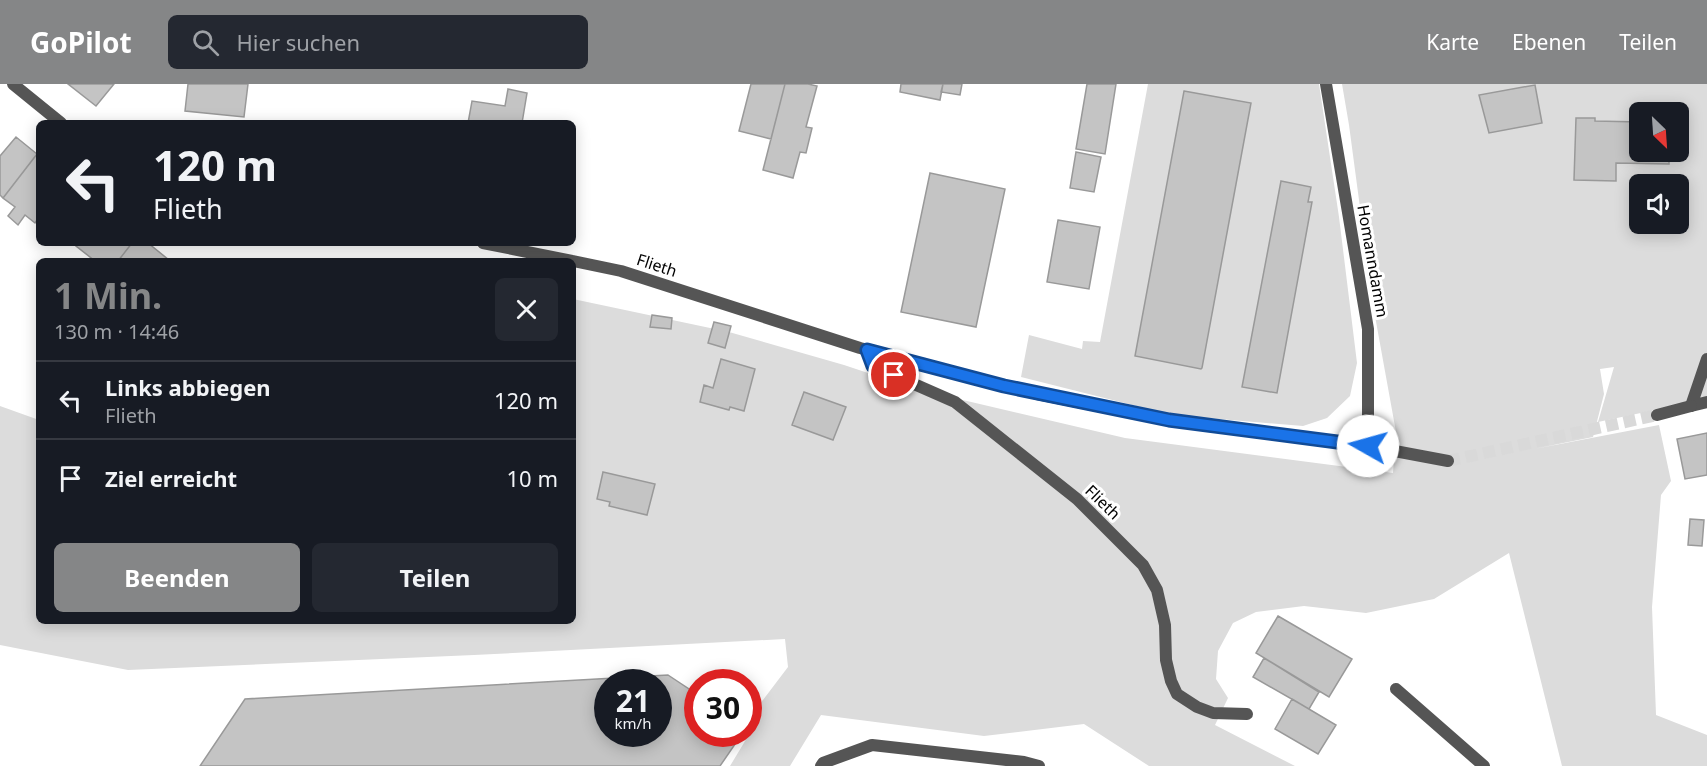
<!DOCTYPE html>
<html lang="de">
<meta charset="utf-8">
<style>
:root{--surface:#171b24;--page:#242831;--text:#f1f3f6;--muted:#9ea1a6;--line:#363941;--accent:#858687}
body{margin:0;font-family:"Noto Sans",sans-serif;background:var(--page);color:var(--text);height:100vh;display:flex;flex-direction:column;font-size:22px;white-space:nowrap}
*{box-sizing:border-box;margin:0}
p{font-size:20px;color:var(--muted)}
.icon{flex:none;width:33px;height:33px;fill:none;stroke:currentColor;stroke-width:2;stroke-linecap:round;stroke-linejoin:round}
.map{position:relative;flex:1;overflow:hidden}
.sheet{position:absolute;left:36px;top:174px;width:540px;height:366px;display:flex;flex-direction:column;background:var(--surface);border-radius:9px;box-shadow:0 3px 15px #0003}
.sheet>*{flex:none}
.guide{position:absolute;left:36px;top:36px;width:540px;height:126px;border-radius:9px;box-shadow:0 3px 15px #0003;background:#171b24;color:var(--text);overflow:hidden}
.needle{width:39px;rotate:155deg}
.tools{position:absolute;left:1629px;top:18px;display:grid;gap:12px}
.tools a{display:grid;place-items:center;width:60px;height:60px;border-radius:9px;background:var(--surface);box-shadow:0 3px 15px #0003;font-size:30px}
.speed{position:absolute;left:594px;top:585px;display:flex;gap:12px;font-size:30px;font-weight:700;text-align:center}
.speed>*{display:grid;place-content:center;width:78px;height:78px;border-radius:50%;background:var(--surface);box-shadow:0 3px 15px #0003;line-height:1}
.speed small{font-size:15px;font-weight:400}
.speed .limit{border:9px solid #d22;background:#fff;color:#111}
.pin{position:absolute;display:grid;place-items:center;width:51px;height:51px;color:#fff;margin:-26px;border:3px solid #fff;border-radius:50%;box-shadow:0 2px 6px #0007}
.me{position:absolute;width:66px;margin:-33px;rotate:277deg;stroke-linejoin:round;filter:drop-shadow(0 0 4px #0008)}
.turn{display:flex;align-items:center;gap:21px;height:126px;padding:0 18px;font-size:27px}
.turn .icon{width:78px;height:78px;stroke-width:2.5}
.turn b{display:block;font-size:42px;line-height:51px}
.round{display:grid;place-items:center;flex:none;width:63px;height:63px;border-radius:9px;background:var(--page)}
.overview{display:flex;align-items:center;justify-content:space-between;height:102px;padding:0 18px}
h1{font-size:36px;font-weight:700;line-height:45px;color:var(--accent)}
.button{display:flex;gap:12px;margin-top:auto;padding:12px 18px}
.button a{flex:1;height:69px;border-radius:9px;background:var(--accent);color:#fff;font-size:24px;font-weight:700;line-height:69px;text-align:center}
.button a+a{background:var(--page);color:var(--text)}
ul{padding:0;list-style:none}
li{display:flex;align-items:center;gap:18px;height:78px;padding:0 18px;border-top:2px solid var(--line)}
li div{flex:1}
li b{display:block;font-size:22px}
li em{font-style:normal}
header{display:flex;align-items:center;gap:36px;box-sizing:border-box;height:84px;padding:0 30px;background:var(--accent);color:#fff}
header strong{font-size:28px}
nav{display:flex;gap:33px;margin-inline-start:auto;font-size:21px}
.search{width:420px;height:54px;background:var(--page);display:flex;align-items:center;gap:15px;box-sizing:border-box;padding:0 21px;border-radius:9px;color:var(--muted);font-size:22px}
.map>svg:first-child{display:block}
.green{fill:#dcdcdc;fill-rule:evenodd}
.building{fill:#c4c4c4;stroke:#999;stroke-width:1.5;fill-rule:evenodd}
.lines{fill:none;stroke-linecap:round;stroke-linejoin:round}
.street-tunnel{stroke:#d9d9d9;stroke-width:12;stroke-dasharray:12 6;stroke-linecap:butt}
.lane{stroke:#555;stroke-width:12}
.street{stroke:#555;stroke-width:12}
.route-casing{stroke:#114b97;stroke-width:15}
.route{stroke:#1a73e8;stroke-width:10}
.labels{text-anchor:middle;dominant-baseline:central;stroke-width:6;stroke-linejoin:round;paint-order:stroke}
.street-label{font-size:16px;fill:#000;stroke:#fff}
</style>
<header>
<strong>GoPilot</strong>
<div class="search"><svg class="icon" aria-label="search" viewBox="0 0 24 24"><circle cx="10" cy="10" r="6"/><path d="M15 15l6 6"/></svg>Hier suchen</div>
<nav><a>Karte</a><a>Ebenen</a><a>Teilen</a></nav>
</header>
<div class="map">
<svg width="1707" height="682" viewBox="0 0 1707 682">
<rect width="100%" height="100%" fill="#fff"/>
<path class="green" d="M 1148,0 L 1319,0 L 1339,133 L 1357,279 L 1350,312 L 1327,334 L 1303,342 L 1172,331 L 1021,293 L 1029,251 L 1082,265 L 1083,257 L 1100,258 Z
M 1342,0 L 1707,0 L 1707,315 L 1598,338 L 1614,283 L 1600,285 L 1604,310 L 1593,353 L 1534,365 L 1659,341 L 1671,397 L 1661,411 L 1652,523 L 1656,631 L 1707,651 L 1707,682 L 1562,682 L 1509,469 L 1434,515 L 1366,529 L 1304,522 L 1256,528 L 1233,539 L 1218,567 L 1216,595 L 1228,614 L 1215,641 L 1295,682 L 1149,682 L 1084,640 L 984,652 L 821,631 L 790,682 L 730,682 L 756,639 L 750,633 L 788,583 L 785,555 L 474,571 L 128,586 L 0,561 L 0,322 L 39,336 L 39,537 L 573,537 L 573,215 L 729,248 L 844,281 L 916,305 L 1125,354 L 1393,389 L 1396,348 L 1373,221 L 1349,41 ZM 1640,28 L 1678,28 L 1678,68 L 1640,68 ZM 1640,100 L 1678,100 L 1678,140 L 1640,140 Z"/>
<path class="building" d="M 68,0 L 114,0 L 96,22 Z
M 188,0 L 248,0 L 244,33 L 185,27 Z
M 751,0 L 785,0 L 771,55 L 739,47 Z
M 785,0 L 808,0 L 817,2 L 806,43 L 812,44 L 806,69 L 800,68 L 793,94 L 763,86 Z
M 901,0 L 943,0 L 940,16 L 900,8 Z
M 943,0 L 962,0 L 960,11 L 941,8 Z
M 1087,0 L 1116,0 L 1105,70 L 1076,65 Z
M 1535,1 L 1542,39 L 1489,49 L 1479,11 Z
M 508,5 L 527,9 L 522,39 L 468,39 L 472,17 L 505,22 Z
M 1184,7 L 1251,19 L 1202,284 L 1201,285 L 1135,272 Z
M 1576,34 L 1595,34 L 1595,37 L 1640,38 L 1640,68 L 1669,68 L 1669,80 L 1616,79 L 1616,97 L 1574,96 Z
M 16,53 L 37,70 L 3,114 L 0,111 L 0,72 Z
M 1076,68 L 1101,73 L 1094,108 L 1070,104 Z
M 37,70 L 39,133 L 35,139 L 25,131 L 18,141 L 8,132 L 15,123 L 3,114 Z
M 930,89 L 1005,105 L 976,243 L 901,228 Z
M 1281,97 L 1311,103 L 1308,118 L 1312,118 L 1277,309 L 1242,303 Z
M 1058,136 L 1100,143 L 1089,205 L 1047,198 Z
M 78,159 L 132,159 L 118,177 L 95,177 L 76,162 Z
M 132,159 L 148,159 L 169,176 L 118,177 Z
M 652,231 L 672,234 L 671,245 L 650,243 Z
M 714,238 L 731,242 L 725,264 L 708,259 Z
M 721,275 L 755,285 L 744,327 L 730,323 L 729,326 L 700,318 L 704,301 L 713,304 Z
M 804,308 L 846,323 L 833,356 L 792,341 Z
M 1707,349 L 1707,391 L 1685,395 L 1677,355 Z
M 603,388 L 655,400 L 647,431 L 609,422 L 610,418 L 597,415 Z
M 1690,435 L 1704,436 L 1702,462 L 1688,461 Z
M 1278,532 L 1352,575 L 1329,613 L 1256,569 Z
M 1264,574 L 1319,608 L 1309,625 L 1253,593 Z
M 668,591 L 698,611 L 698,650 L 742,650 L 720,682 L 200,682 L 245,615 ZM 608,598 L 658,598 L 658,650 L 608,650 Z
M 1292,615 L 1336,641 L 1318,670 L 1275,645 Z"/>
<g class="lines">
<path class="street-tunnel" d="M 1448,377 L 1657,331"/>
<path class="lane" d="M 867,266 L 873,282 L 955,318 L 1077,415 L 1143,481 L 1157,506 L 1165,541 L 1166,576 L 1171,597 L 1177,610 L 1197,623 L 1213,629 L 1247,630
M 1691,322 L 1707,275
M 1691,322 L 1707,318
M 1396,605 L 1484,682
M 821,682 L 823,679 L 872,661 L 1024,678 L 1039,682"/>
<path class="street" d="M 13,0 L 61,39
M 1326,0 L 1368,245 L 1368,362
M 483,159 L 572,177
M 573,177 L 621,187 L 860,264 L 1037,310 L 1169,336 L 1368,362 L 1448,377
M 1657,331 L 1691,322"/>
</g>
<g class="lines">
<defs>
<path id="route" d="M 894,291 L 873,282 L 867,266 L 1004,302 L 1169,336 L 1368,362"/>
</defs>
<use href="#route" class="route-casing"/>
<use href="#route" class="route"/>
</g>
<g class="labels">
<g class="street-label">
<text transform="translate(1373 177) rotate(80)">Homanndamm</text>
<text transform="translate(657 181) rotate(18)">Flieth</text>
<text transform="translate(1103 418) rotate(44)">Flieth</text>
</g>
</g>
</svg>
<div class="tools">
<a><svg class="needle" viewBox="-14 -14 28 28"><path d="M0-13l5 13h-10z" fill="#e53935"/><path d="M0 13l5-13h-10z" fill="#9ea1a6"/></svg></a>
<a><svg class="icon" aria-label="sound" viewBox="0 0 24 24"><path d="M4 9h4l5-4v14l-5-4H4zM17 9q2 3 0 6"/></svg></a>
</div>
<div class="speed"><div>21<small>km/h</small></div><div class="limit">30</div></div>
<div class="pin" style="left:894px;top:291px;background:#d93025"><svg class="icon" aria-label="arrive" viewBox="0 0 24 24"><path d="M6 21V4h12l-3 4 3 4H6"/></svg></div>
<svg class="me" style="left:1368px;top:362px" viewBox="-20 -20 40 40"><circle r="19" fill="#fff"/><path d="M0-13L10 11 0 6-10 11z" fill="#1a73e8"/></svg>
<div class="guide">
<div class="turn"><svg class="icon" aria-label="left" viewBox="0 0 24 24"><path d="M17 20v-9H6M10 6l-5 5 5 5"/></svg><div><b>120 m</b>Flieth</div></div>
</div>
<section class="sheet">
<div class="overview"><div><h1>1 Min.</h1><p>130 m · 14:46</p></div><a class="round"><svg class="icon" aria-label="close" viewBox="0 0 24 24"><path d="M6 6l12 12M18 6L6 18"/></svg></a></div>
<ul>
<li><svg class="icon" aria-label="left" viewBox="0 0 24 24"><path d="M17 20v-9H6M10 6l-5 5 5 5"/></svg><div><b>Links abbiegen</b><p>Flieth</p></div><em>120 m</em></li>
<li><svg class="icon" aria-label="arrive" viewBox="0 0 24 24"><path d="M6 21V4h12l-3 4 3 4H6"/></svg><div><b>Ziel erreicht</b></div><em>10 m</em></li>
</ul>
<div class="button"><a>Beenden</a><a>Teilen</a></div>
</section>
</div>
